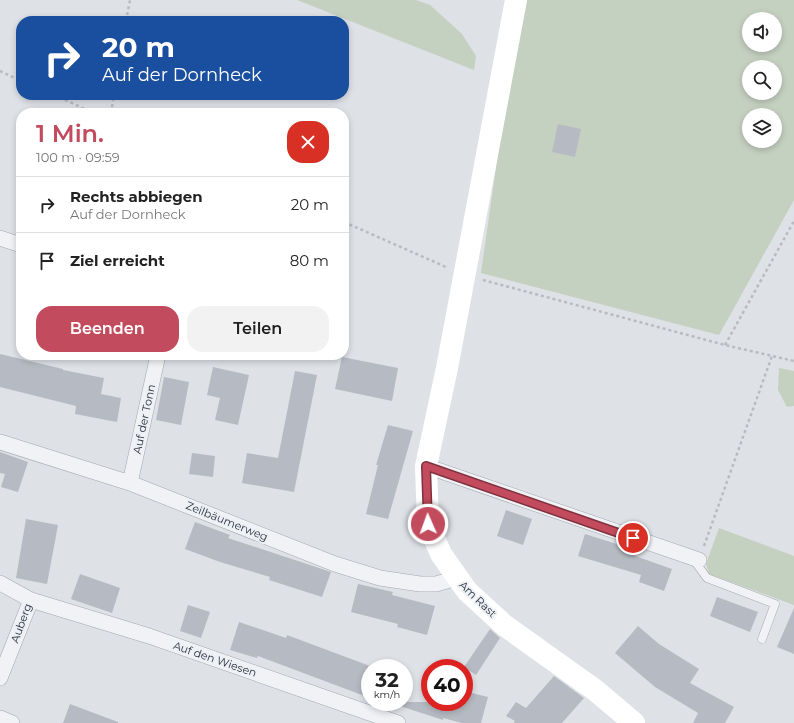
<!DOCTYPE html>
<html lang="de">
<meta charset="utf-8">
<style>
:root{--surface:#fff;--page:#f2f2f2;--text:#222;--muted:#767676;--line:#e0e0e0;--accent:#c34b5e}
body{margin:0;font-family:Montserrat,sans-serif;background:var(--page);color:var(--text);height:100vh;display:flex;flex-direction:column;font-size:15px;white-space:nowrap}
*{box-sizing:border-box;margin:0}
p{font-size:13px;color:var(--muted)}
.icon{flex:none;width:22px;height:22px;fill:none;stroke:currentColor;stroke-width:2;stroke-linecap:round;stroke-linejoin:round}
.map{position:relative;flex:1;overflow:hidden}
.drawer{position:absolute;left:16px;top:108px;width:333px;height:252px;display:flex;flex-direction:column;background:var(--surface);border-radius:16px;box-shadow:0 2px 6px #0003}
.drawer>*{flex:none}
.top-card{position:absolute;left:16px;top:16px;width:333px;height:84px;border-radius:16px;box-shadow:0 2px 6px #0003;background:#1a4fa0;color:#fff;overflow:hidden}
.controls{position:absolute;left:742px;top:12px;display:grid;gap:8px}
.controls a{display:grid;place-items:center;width:40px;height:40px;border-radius:50%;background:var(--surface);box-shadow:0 2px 6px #0003;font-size:20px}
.speed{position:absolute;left:361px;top:659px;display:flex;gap:8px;font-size:20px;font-weight:700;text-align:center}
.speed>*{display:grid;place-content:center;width:52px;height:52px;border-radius:50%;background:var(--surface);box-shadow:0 2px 6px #0003;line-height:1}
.speed small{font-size:10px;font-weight:400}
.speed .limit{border:6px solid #d22;background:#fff;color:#111}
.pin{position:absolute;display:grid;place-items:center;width:34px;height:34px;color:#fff;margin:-17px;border:2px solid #fff;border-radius:50%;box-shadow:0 1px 4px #0007}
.me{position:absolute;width:44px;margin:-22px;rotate:358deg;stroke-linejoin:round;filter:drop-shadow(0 0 3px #0008)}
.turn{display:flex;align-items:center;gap:14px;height:84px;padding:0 20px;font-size:18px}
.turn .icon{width:52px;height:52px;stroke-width:2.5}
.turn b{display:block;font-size:28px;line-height:34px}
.round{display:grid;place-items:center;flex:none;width:42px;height:42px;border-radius:16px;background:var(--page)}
.headline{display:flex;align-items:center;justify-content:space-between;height:68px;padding:0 20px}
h1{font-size:24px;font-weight:600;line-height:30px;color:var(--accent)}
.action{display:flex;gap:8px;margin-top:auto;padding:8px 20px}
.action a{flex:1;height:46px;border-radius:16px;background:var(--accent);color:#fff;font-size:16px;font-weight:600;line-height:46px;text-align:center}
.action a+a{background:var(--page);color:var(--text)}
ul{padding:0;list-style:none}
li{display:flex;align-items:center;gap:12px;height:56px;padding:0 20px;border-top:1px solid var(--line)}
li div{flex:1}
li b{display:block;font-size:15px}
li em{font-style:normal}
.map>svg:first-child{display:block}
.green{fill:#c4d0c0;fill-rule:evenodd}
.building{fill:#b6bbc3}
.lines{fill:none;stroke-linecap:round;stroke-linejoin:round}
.lane-casing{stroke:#a4a8b0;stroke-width:9}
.street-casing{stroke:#a4a8b0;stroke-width:16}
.path{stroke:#b8bcc1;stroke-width:2.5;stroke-dasharray:3 3;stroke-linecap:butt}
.lane{stroke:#f0f2f5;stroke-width:8}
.street{stroke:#f0f2f5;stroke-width:15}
.secondary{stroke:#fff;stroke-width:22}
.route-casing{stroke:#7f313d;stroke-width:10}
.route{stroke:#c34b5e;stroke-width:7}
.labels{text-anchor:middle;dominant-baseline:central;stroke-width:4;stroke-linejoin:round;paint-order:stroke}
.street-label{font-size:11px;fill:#28303c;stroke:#edf0f4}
</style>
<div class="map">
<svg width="794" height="723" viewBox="0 0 794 723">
<rect width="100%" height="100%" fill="#dee1e6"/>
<path class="green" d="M 297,0 L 416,0 L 430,5 L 462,34 L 476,56 L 474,70 Z
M 524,0 L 794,0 L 794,200 L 719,335 L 481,273 L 510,69 ZM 749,19 L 775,19 L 775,45 L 749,45 ZM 749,67 L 775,67 L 775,93 L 749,93 ZM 749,115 L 775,115 L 775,141 L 749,141 Z
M 779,368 L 794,371 L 794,406 L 787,407 L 778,390 Z
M 719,528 L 794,556 L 794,605 L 709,574 L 706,564 Z"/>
<path class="building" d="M 558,124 L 581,129 L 575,157 L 552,152 Z
M 0,354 L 63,369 L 63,370 L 104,378 L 101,394 L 121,398 L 117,422 L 75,414 L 76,406 L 0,387 Z
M 342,357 L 398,368 L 392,401 L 335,389 Z
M 213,367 L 249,375 L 238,425 L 215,420 L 220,398 L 207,395 Z
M 295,371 L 317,375 L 294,492 L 242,483 L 247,453 L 278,458 Z
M 164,377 L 189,382 L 181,425 L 156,420 Z
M 388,425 L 413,431 L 388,519 L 366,514 L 378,465 L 376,465 Z
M 0,452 L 28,462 L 18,492 L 1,487 L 5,474 L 0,473 Z
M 192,453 L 215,456 L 213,477 L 189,474 Z
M 506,510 L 532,519 L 523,545 L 497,536 Z
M 26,519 L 58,525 L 47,584 L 16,578 Z
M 195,522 L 230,535 L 228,538 L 331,572 L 322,597 L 269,580 L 270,577 L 220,562 L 185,549 Z
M 585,534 L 626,547 L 624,552 L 672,569 L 664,591 L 639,582 L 641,575 L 578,556 Z
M 80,574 L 120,588 L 112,613 L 71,599 Z
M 358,584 L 393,592 L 392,595 L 435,606 L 427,635 L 397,627 L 398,624 L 351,612 Z
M 717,597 L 758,612 L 750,632 L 710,616 Z
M 188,605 L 210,612 L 201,638 L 180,631 Z
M 794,608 L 794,654 L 777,647 Z
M 239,622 L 286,638 L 287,635 L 370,666 L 370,698 L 258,656 L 257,658 L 230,650 Z
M 638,626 L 659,644 L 699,669 L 690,683 L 734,707 L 725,723 L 693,723 L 698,713 L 655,687 L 615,653 Z
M 490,629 L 500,638 L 476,675 L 464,667 Z
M 554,676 L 584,698 L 562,723 L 514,723 L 515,721 L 506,716 L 516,702 L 526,708 Z
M 464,691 L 488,697 L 481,723 L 462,723 L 443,718 L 443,720 L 397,705 L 397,702 L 464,702 Z
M 70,704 L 118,722 L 118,723 L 63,723 Z"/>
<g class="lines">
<defs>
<path id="lane" d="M 693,559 L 707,578 L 775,604 L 762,639"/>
<path id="street" d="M 0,238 L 21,245
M 0,442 L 130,483 L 335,564 L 380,578 L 420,584 L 436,584 L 457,578
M 426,466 L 699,560
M 130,483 L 158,355
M 0,583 L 31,600 L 0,678
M 31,600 L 149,636 L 398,723
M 0,718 L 12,723"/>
</defs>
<use href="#lane" class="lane-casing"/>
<use href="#street" class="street-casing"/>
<path class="path" d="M 126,21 L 130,0
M 0,71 L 21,81
M 54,95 L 94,113
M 111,113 L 114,95
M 344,222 L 446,267
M 483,280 L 725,345 L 794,361
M 725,345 L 794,221
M 704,546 L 772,356"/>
<use href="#lane" class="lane"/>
<use href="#street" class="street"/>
<path class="secondary" d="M 516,0 L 447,368 L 426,466 L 428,524 L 441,554 L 467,591 L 504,625 L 595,690 L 634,723"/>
</g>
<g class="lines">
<defs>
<path id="route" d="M 428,524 L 426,466 L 633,538"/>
</defs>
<use href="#route" class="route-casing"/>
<use href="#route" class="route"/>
</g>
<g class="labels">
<g class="street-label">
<text transform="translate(144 419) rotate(-78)">Auf der Tonn</text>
<text transform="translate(227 521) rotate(22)">Zeilbäumerweg</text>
<text transform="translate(478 599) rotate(44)">Am Rast</text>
<text transform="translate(21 623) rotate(-70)">Auberg</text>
<text transform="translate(215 659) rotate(19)">Auf den Wiesen</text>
</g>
</g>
</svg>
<div class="controls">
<a><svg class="icon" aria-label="sound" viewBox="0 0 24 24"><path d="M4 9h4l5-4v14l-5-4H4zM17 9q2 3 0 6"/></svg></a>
<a><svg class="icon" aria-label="search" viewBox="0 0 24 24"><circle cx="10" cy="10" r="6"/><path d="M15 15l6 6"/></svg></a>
<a><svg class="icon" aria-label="layers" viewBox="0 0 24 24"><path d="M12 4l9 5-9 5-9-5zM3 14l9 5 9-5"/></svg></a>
</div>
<div class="speed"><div>32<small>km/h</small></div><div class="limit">40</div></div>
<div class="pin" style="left:633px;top:538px;background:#d93025"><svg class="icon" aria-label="arrive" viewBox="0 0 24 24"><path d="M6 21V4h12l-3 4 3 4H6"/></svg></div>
<svg class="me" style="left:428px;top:524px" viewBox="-20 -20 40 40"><circle r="17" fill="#c34b5e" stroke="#fff" stroke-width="3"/><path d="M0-11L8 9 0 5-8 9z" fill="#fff"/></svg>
<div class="top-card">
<div class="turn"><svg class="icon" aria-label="right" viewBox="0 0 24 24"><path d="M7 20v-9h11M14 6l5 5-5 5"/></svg><div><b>20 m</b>Auf der Dornheck</div></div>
</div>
<section class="drawer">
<div class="headline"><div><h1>1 Min.</h1><p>100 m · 09:59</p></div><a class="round" style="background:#d93025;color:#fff"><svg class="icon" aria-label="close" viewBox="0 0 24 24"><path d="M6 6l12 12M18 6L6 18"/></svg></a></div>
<ul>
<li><svg class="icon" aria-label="right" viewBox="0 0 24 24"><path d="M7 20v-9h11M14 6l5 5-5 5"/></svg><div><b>Rechts abbiegen</b><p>Auf der Dornheck</p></div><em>20 m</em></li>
<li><svg class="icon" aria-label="arrive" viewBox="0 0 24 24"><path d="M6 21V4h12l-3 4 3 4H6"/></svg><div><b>Ziel erreicht</b></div><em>80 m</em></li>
</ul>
<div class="action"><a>Beenden</a><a>Teilen</a></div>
</section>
</div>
